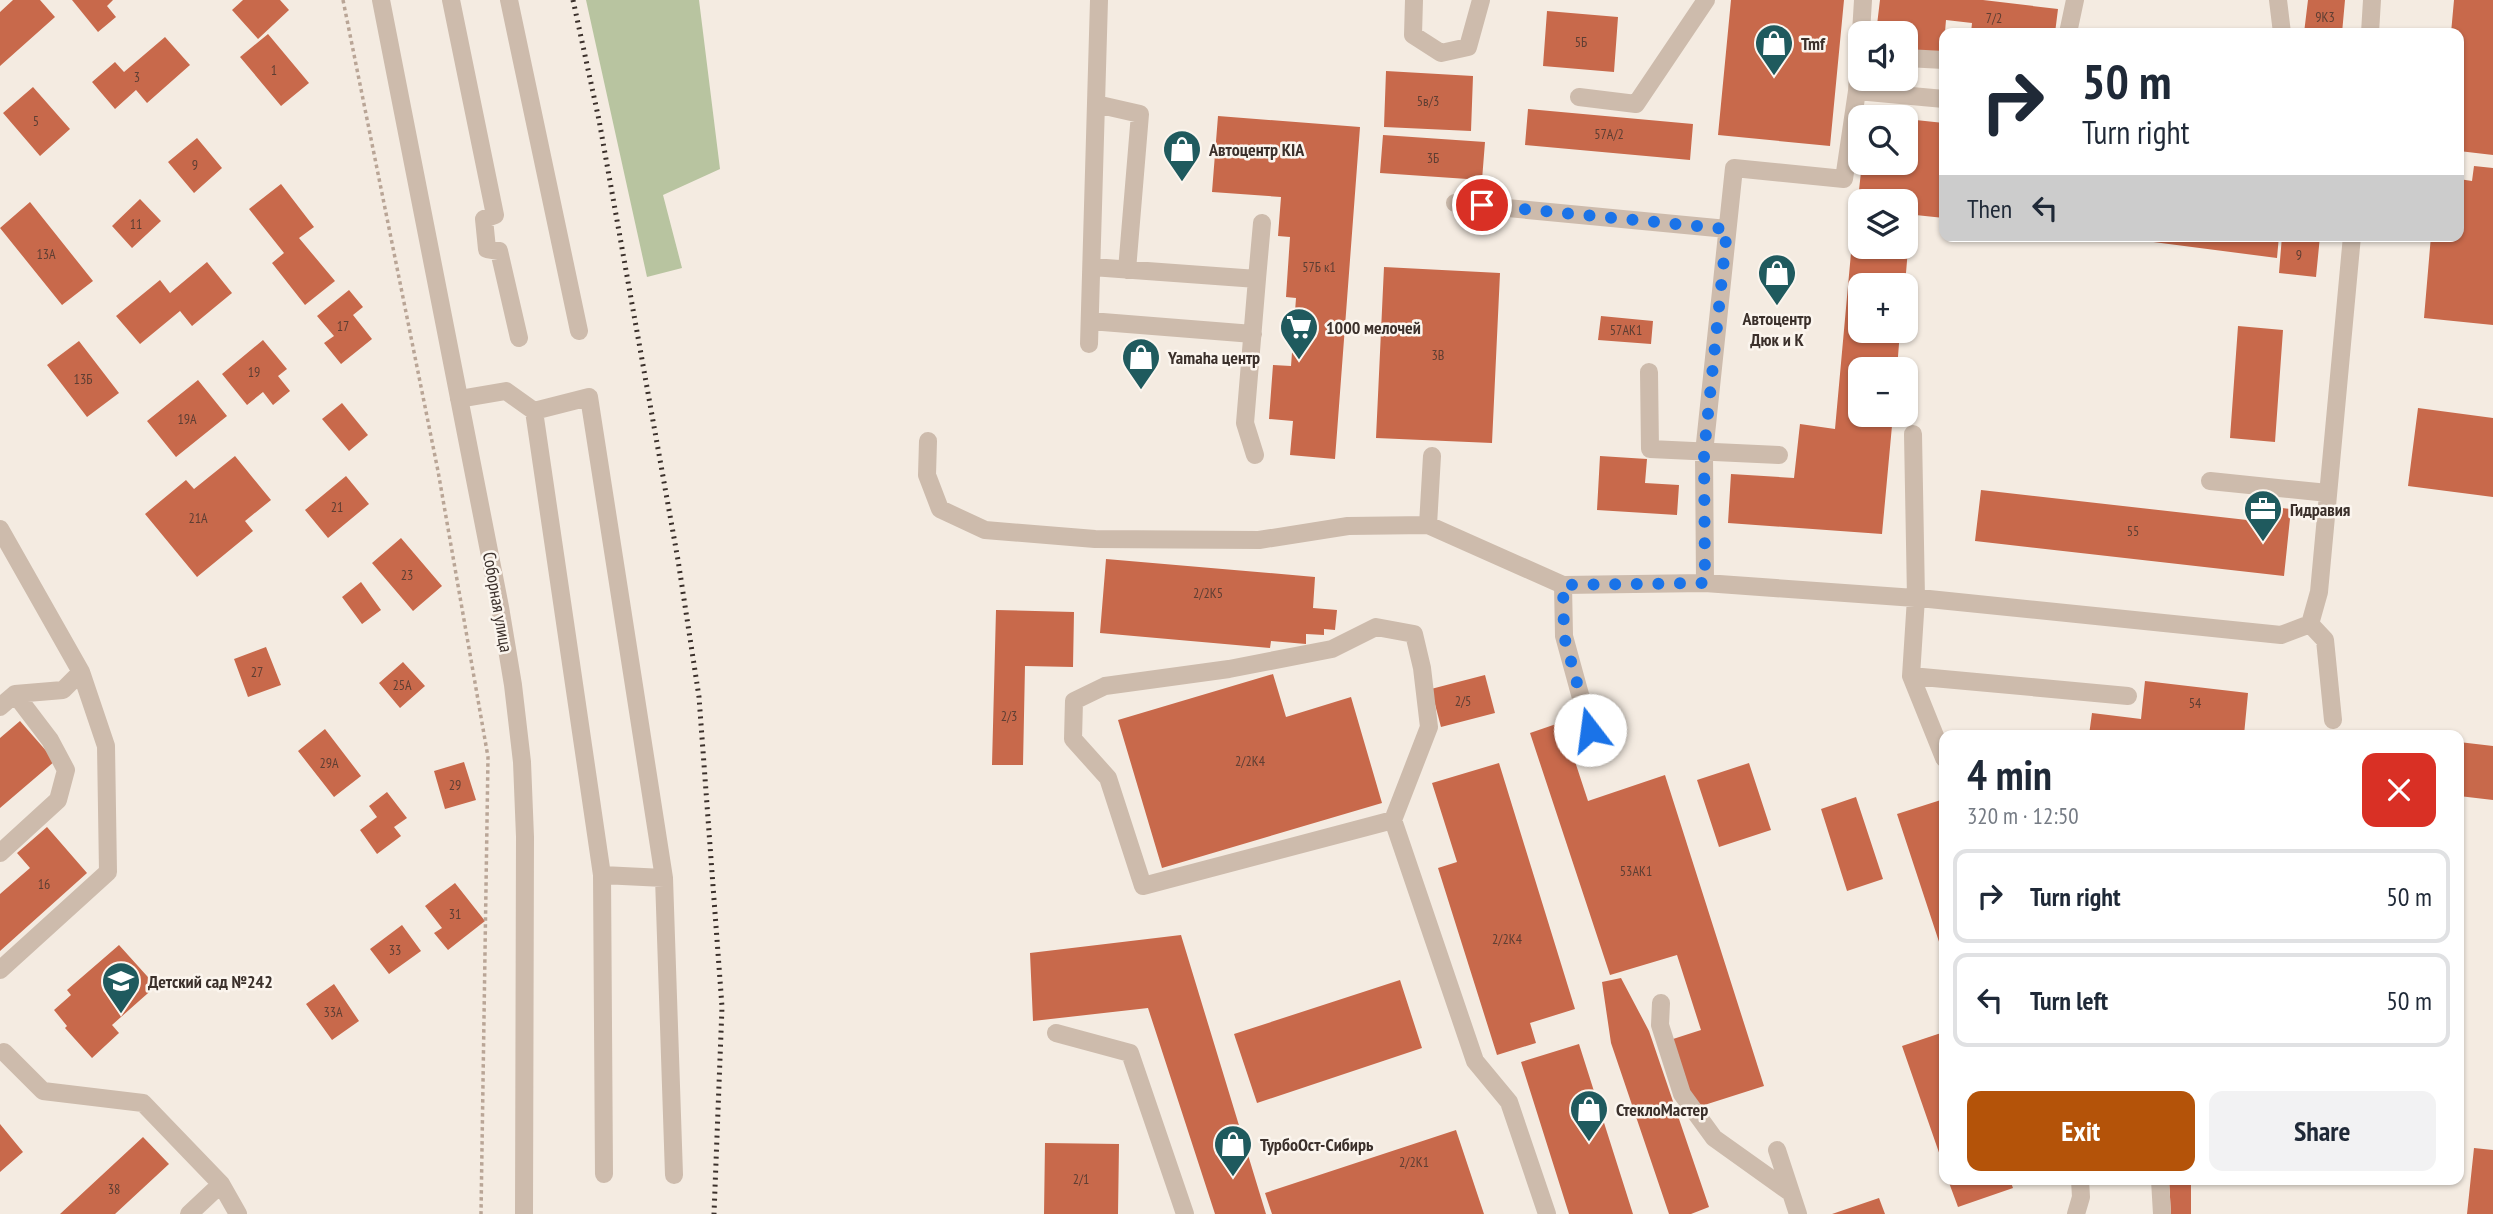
<!DOCTYPE html>
<meta charset="utf-8">
<style>
:root{--surface:#fff;--page:#f2f2f3;--text:#1f2937;--muted:#747a83;--line:#e0e1e3;--accent:#b45309}
body{margin:0;font-family:"PT Sans Narrow",sans-serif;background:var(--page);color:var(--text);height:100vh;display:flex;flex-direction:column;font-size:26px;white-space:nowrap}
*{box-sizing:border-box;margin:0}
p{font-size:23px;color:var(--muted)}
.icon{flex:none;width:38px;height:38px;fill:none;stroke:currentColor;stroke-width:2;stroke-linecap:round;stroke-linejoin:round}
.map{position:relative;flex:1;overflow:hidden}
.side{position:absolute;left:1939px;top:730px;width:525px;height:455px;display:flex;flex-direction:column;background:var(--surface);border-radius:14px;box-shadow:0 2px 5px #0004}
.side>*{flex:none}
.banner{position:absolute;left:1939px;top:28px;width:525px;height:214px;border-radius:14px;box-shadow:0 2px 5px #0004;background:#fff;color:var(--text);overflow:hidden}
.fabs{position:absolute;left:1848px;top:21px;display:grid;gap:14px}
.fabs a{display:grid;place-items:center;width:70px;height:70px;border-radius:14px;background:var(--surface);box-shadow:0 2px 5px #0004;font-size:35px}
.pin{position:absolute;display:grid;place-items:center;width:60px;height:60px;color:#fff;margin:-30px;border:4px solid #fff;border-radius:50%;box-shadow:0 2px 7px #0007}
.me{position:absolute;width:77px;margin:-38px;rotate:345deg;stroke-linejoin:round;filter:drop-shadow(0 0 5px #0008)}
.turn{display:flex;align-items:center;gap:24px;height:147px;padding:0 28px;font-size:32px}
.turn .icon{width:91px;height:91px;stroke-width:2.5}
.turn b{display:block;font-size:49px;line-height:60px}
.then{display:flex;align-items:center;height:66px;padding:0 28px;background:#0003;gap:14px;font-size:26px}
.round{display:grid;place-items:center;flex:none;width:74px;height:74px;border-radius:14px;background:var(--page)}
.overview{display:flex;align-items:center;justify-content:space-between;height:119px;padding:0 28px}
h1{font-size:42px;font-weight:600;line-height:52px}
.primary-button{display:flex;gap:14px;margin-top:auto;padding:14px 28px}
.primary-button a{flex:1;height:80px;border-radius:14px;background:var(--accent);color:#fff;font-size:28px;font-weight:600;line-height:80px;text-align:center}
.primary-button a+a{background:var(--page);color:var(--text)}
ul{padding:0;list-style:none}
li{display:flex;align-items:center;gap:21px;height:94px;margin:0 14px 10px;padding:0 14px;border:4px solid var(--line);border-radius:14px}
li div{flex:1}
li b{display:block;font-size:26px}
li em{font-style:normal}
.map>svg:first-child{display:block}
.green{fill:#b8c4a0}
.building{fill:#c8694b}
.lines{fill:none;stroke-linecap:round;stroke-linejoin:round}
.path{stroke:#b9a596;stroke-width:3.5;stroke-dasharray:3.5 3.5;stroke-linecap:butt}
.minor{stroke:#cdbbac;stroke-width:18}
.rail{stroke:#3b302b;stroke-width:5;stroke-dasharray:2 5;stroke-linecap:butt}
.route{stroke:#1a73e8;stroke-width:12;stroke-dasharray:0 21.6}
.labels{text-anchor:middle;dominant-baseline:central;stroke-width:5;stroke-linejoin:round;paint-order:stroke}
.number-label{font-size:14px;fill:#5e3e33}
.poi-label{font-size:18px;font-weight:bold;fill:#3b302b;stroke:#fbf5ee;text-anchor:start}
.street-label{font-size:18px;fill:#3b302b;stroke:#fbf5ee}
</style>
<div class="map">
<svg width="2493" height="1214" viewBox="0 0 2493 1214">
<rect width="100%" height="100%" fill="#f4ebe1"/>
<path class="green" d="M 586,0 L 699,0 L 720,169 L 663,195 L 682,268 L 647,277 Z"/>
<path class="building" d="M 13,0 L 40,0 L 55,17 L 0,66 L 0,12 Z
M 72,0 L 113,0 L 107,6 L 116,17 L 98,32 Z
M 243,0 L 280,0 L 289,10 L 258,39 L 232,10 Z
M 1731,0 L 1844,0 L 1830,146 L 1718,135 Z
M 1880,0 L 1983,0 L 2058,9 L 2055,33 L 1971,33 L 1972,23 L 1946,20 L 1943,56 L 1906,52 L 1906,33 L 1876,33 Z
M 2308,0 L 2345,0 L 2342,33 L 2304,33 Z
M 2454,0 L 2493,0 L 2493,155 L 2459,151 L 2459,33 L 2451,33 Z
M 1547,11 L 1618,17 L 1614,72 L 1543,66 Z
M 268,34 L 309,83 L 281,106 L 240,57 Z
M 165,37 L 190,65 L 147,103 L 136,90 L 115,109 L 92,82 L 115,62 L 124,72 Z
M 1386,71 L 1473,76 L 1471,131 L 1384,127 Z
M 33,87 L 70,129 L 40,156 L 3,113 Z
M 1528,109 L 1693,124 L 1690,160 L 1525,145 Z
M 1218,116 L 1360,127 L 1335,459 L 1290,455 L 1293,421 L 1269,419 L 1273,365 L 1291,366 L 1296,298 L 1286,297 L 1290,237 L 1278,236 L 1281,197 L 1212,192 Z
M 1906,119 L 1944,123 L 1944,218 L 1906,214 L 1906,201 L 1860,201 L 1860,208 L 1857,208 L 1862,163 L 1906,163 Z
M 1383,135 L 1485,142 L 1482,180 L 1380,173 Z
M 197,138 L 222,168 L 194,193 L 168,162 Z
M 2474,166 L 2493,168 L 2493,325 L 2424,318 L 2431,236 L 2459,236 L 2459,179 L 2472,181 Z
M 281,184 L 314,227 L 299,238 L 335,281 L 305,305 L 272,263 L 284,253 L 249,209 Z
M 140,199 L 161,221 L 132,248 L 112,226 Z
M 30,202 L 93,281 L 62,305 L 0,228 Z
M 1854,220 L 1860,221 L 1860,247 L 1906,247 L 1906,225 L 1910,225 L 1905,285 L 1860,285 L 1860,331 L 1900,331 L 1897,369 L 1860,369 L 1860,415 L 1893,415 L 1882,534 L 1728,523 L 1731,474 L 1794,478 L 1800,424 L 1835,429 Z
M 2107,236 L 2279,236 L 2277,258 Z
M 2282,236 L 2320,236 L 2316,277 L 2279,273 Z
M 207,262 L 232,293 L 192,326 L 180,311 L 140,344 L 116,316 L 160,280 L 170,293 Z
M 1384,267 L 1500,273 L 1492,443 L 1376,438 Z
M 349,290 L 363,307 L 353,315 L 372,339 L 341,364 L 324,343 L 334,336 L 317,316 Z
M 1601,316 L 1653,321 L 1651,344 L 1598,340 Z
M 2238,326 L 2283,330 L 2275,442 L 2230,438 Z
M 263,340 L 287,369 L 278,376 L 290,391 L 273,405 L 263,392 L 247,405 L 222,374 Z
M 79,341 L 119,393 L 87,417 L 47,365 Z
M 198,380 L 227,416 L 176,457 L 147,421 Z
M 342,403 L 368,435 L 349,451 L 322,419 Z
M 2418,408 L 2493,418 L 2493,497 L 2408,486 Z
M 235,456 L 271,500 L 245,521 L 253,531 L 197,577 L 145,514 L 186,480 L 194,489 Z
M 1600,456 L 1647,459 L 1645,483 L 1679,485 L 1677,515 L 1597,510 Z
M 346,476 L 369,504 L 328,538 L 305,510 Z
M 1981,490 L 2256,521 L 2258,505 L 2291,509 L 2284,576 L 1975,541 Z
M 401,538 L 442,586 L 413,611 L 372,563 Z
M 1106,559 L 1315,577 L 1313,608 L 1337,610 L 1335,630 L 1324,629 L 1324,635 L 1306,634 L 1306,644 L 1271,641 L 1270,648 L 1100,633 Z
M 361,582 L 381,610 L 362,624 L 342,597 Z
M 996,610 L 1074,612 L 1073,667 L 1025,666 L 1023,765 L 992,765 Z
M 266,647 L 281,685 L 248,697 L 234,659 Z
M 403,662 L 425,686 L 400,708 L 379,683 Z
M 1273,674 L 1286,717 L 1351,697 L 1382,803 L 1162,868 L 1118,720 Z
M 1485,675 L 1495,713 L 1441,727 L 1431,689 Z
M 2145,681 L 2248,693 L 2244,735 L 2089,735 L 2092,713 L 2141,719 Z
M 20,721 L 55,761 L 0,808 L 0,738 Z
M 1562,722 L 1588,801 L 1665,775 L 1764,1086 L 1695,1108 L 1673,1039 L 1701,1030 L 1677,955 L 1610,975 L 1530,733 Z
M 325,729 L 361,776 L 334,797 L 298,751 Z
M 2459,742 L 2493,746 L 2493,800 L 2459,796 Z
M 464,762 L 476,800 L 445,809 L 434,771 Z
M 1499,763 L 1575,1009 L 1530,1023 L 1536,1043 L 1497,1055 L 1438,868 L 1457,862 L 1432,783 Z
M 1749,763 L 1771,830 L 1719,847 L 1697,780 Z
M 387,792 L 407,818 L 394,827 L 401,836 L 377,854 L 360,830 L 377,817 L 369,806 Z
M 1856,797 L 1883,879 L 1847,891 L 1821,809 Z
M 1944,799 L 1944,957 L 1897,814 Z
M 47,827 L 87,873 L 0,951 L 0,894 L 30,868 L 17,853 Z
M 455,883 L 485,921 L 448,950 L 434,933 L 442,928 L 425,906 Z
M 402,925 L 421,951 L 389,974 L 370,949 Z
M 1181,935 L 1266,1214 L 1215,1214 L 1148,1008 L 1033,1021 L 1030,953 Z
M 119,945 L 156,986 L 112,1025 L 119,1033 L 92,1058 L 65,1028 L 67,1026 L 54,1010 L 71,995 L 67,990 Z
M 1621,978 L 1649,1031 L 1709,1207 L 1691,1214 L 1669,1214 L 1611,1043 L 1602,982 Z
M 1400,980 L 1422,1048 L 1257,1103 L 1234,1034 Z
M 334,984 L 359,1021 L 332,1040 L 306,1004 Z
M 1944,1032 L 1944,1167 L 1902,1046 Z
M 1579,1044 L 1633,1214 L 1569,1214 L 1521,1062 Z
M 0,1124 L 23,1152 L 0,1172 Z
M 1456,1130 L 1484,1214 L 1272,1214 L 1265,1193 Z
M 143,1137 L 169,1164 L 115,1214 L 60,1214 Z
M 1045,1143 L 1119,1144 L 1118,1214 L 1044,1214 Z
M 2474,1148 L 2493,1150 L 2493,1214 L 2467,1214 Z
M 1948,1180 L 2010,1180 L 2013,1188 L 1958,1207 Z
M 2169,1180 L 2191,1180 L 2191,1214 L 2171,1214 Z
M 1879,1198 L 1885,1214 L 1832,1214 Z"/>
<g class="lines">
<path class="path" d="M 343,0 L 438,471 L 488,757 L 481,1214"/>
<path class="minor" d="M 381,0 L 500,607 L 513,685 L 522,762 L 525,837 L 524,1214
M 451,0 L 495,215 L 484,219 L 487,249 L 499,251 L 519,338
M 509,0 L 579,331
M 1414,0 L 1413,35 L 1441,53 L 1468,47 L 1481,0
M 2278,0 L 2282,33
M 1861,33 L 1863,0
M 2068,33 L 2075,0
M 2370,33 L 2372,0
M 1906,58 L 1944,60
M 1857,91 L 1944,99
M 1579,97 L 1636,104 L 1706,0
M 1096,104 L 1140,114 L 1127,270
M 1455,203 L 1727,229
M 1092,267 L 1257,279 L 1262,223
M 1090,321 L 1253,334
M 1089,344 L 1099,0
M 1649,372 L 1650,449 L 1779,455
M 459,399 L 506,391 L 534,411 L 602,875 L 604,1174
M 534,411 L 589,397 L 664,878 L 674,1175
M 1913,434 L 1916,598 L 1911,676 L 2128,696
M 928,441 L 927,475 L 940,509 L 985,530 L 1095,539 L 1259,540 L 1348,526 L 1428,525 L 1563,585 L 1705,583 L 1929,599 L 2281,635 L 2310,624 L 2319,592 L 2352,236
M 1255,455 L 1245,423 L 1257,279
M 2210,481 L 2328,493
M 1428,525 L 1432,456
M 0,529 L 81,672 L 63,690 L 15,694 L 0,707
M 1705,583 L 1704,453 L 1734,168 L 1844,179 L 1857,91 L 1860,42
M 1563,585 L 1564,636 L 1596,753
M 2310,624 L 2325,640 L 2333,720
M 1911,676 L 1944,758
M 1393,820 L 1429,727 L 1422,668 L 1414,634 L 1376,627 L 1332,649 L 1229,669 L 1105,686 L 1074,701 L 1073,739 L 1108,778 L 1143,886 L 1393,820 L 1475,1061 L 1509,1102 L 1547,1214
M 0,853 L 58,800 L 66,770 L 50,740 L 15,694
M 602,875 L 664,878
M 0,970 L 108,872 L 106,746 L 81,672
M 1661,1003 L 1660,1025 L 1682,1094 L 1714,1138 L 1791,1193
M 1056,1033 L 1130,1053 L 1185,1214
M 4,1052 L 43,1091 L 143,1103 L 221,1184 L 238,1214
M 1777,1150 L 1798,1214
M 2160,1180 L 2162,1214
M 189,1214 L 221,1184
M 2076,1214 L 2081,1197 L 2080,1180"/>
<path class="rail" d="M 573,0 L 599,120 L 678,560 L 699,697 L 722,1007 L 714,1214"/>
</g>
<g class="lines">
<path class="route" d="M 1482,205 L 1727,229 L 1704,453 L 1705,583 L 1563,585 L 1564,636 L 1590,730"/>
</g>
<defs>
<symbol id="shop-pin" viewBox="-11 -11 22 30"><path d="M0 17L-7.5 6A9.5 9.5 0 1 1 7.5 6Z" fill="#1f5a5e" stroke="#fbf5ee"/><path d="M-5-2.5h2.3a2.7 3.5 0 0 1 5.4 0H5L5.5 6h-11ZM-1.5-2.5h3a1.5 2.3 0 0 0-3 0Z" fill="#fff"/></symbol>
<symbol id="supermarket-pin" viewBox="-11 -11 22 30"><path d="M0 17L-7.5 6A9.5 9.5 0 1 1 7.5 6Z" fill="#1f5a5e" stroke="#fbf5ee"/><path d="M-6-5.5h2.5l.6 2H6L4.5 2H-2.5L-4.4-4H-6ZM-1.5 3.2a1.3 1.3 0 1 0 .1 0ZM3 3.2a1.3 1.3 0 1 0 .1 0Z" fill="#fff"/></symbol>
<symbol id="office-pin" viewBox="-11 -11 22 30"><path d="M0 17L-7.5 6A9.5 9.5 0 1 1 7.5 6Z" fill="#1f5a5e" stroke="#fbf5ee"/><path d="M-6-3h4V-5.5h4V-3h4V5H-6ZM-1-4.5V-3h2v-1.5ZM-6 0V1H6V0Z" fill="#fff"/></symbol>
<symbol id="school-pin" viewBox="-11 -11 22 30"><path d="M0 17L-7.5 6A9.5 9.5 0 1 1 7.5 6Z" fill="#1f5a5e" stroke="#fbf5ee"/><path d="M0-5L7-2L0 1L-7-2ZM-4 1L0 2.5L4 1V4Q0 6-4 4Z" fill="#fff"/></symbol>
</defs>
<g fill-rule="evenodd">
<use href="#shop-pin" x="1752" y="21" width="44" height="60"/>
<use href="#shop-pin" x="1160" y="127" width="44" height="60"/>
<use href="#shop-pin" x="1755" y="251" width="44" height="60"/>
<use href="#supermarket-pin" x="1277" y="305" width="44" height="60"/>
<use href="#shop-pin" x="1119" y="335" width="44" height="60"/>
<use href="#office-pin" x="2241" y="487" width="44" height="60"/>
<use href="#school-pin" x="99" y="959" width="44" height="60"/>
<use href="#shop-pin" x="1567" y="1087" width="44" height="60"/>
<use href="#shop-pin" x="1211" y="1122" width="44" height="60"/>
</g>
<g class="labels">
<g class="number-label">
<text x="2325" y="17">9К3</text>
<text x="1994" y="18">7/2</text>
<text x="1581" y="42">5Б</text>
<text x="274" y="70">1</text>
<text x="137" y="77">3</text>
<text x="1428" y="101">5в/3</text>
<text x="36" y="121">5</text>
<text x="1609" y="134">57А/2</text>
<text x="1433" y="158">3Б</text>
<text x="195" y="165">9</text>
<text x="136" y="224">11</text>
<text x="46" y="254">13А</text>
<text x="2299" y="255">9</text>
<text x="1319" y="267">57Б к1</text>
<text x="343" y="326">17</text>
<text x="1626" y="330">57АК1</text>
<text x="1438" y="355">3В</text>
<text x="254" y="372">19</text>
<text x="83" y="379">13Б</text>
<text x="187" y="419">19А</text>
<text x="337" y="507">21</text>
<text x="198" y="518">21А</text>
<text x="2133" y="531">55</text>
<text x="407" y="575">23</text>
<text x="1208" y="593">2/2К5</text>
<text x="257" y="672">27</text>
<text x="402" y="685">25А</text>
<text x="1463" y="701">2/5</text>
<text x="2195" y="703">54</text>
<text x="1009" y="716">2/3</text>
<text x="1250" y="761">2/2К4</text>
<text x="329" y="763">29А</text>
<text x="455" y="785">29</text>
<text x="1636" y="871">53АК1</text>
<text x="44" y="884">16</text>
<text x="455" y="914">31</text>
<text x="1507" y="939">2/2К4</text>
<text x="395" y="950">33</text>
<text x="333" y="1012">33А</text>
<text x="1414" y="1162">2/2К1</text>
<text x="1081" y="1179">2/1</text>
<text x="114" y="1189">38</text>
</g>
<g class="poi-label">
<text x="1801" y="43">Tmf</text>
<text x="1209" y="149">Автоцентр KIA</text>
<text x="1777" y="318" text-anchor="middle">Автоцентр<tspan x="1777" dy="21">Дюк и К</tspan></text>
<text x="1326" y="327">1000 мелочей</text>
<text x="1168" y="357">Yamaha центр</text>
<text x="2290" y="509">Гидравия</text>
<text x="148" y="981">Детский сад №242</text>
<text x="1616" y="1109">СтеклоМастер</text>
<text x="1260" y="1144">ТурбоОст-Сибирь</text>
</g>
<g class="street-label">
<text transform="translate(498 602) rotate(80)">Соборная улица</text>
</g>
</g>
</svg>
<div class="fabs">
<a><svg class="icon" aria-label="sound" viewBox="0 0 24 24"><path d="M4 9h4l5-4v14l-5-4H4zM17 9q2 3 0 6"/></svg></a>
<a><svg class="icon" aria-label="search" viewBox="0 0 24 24"><circle cx="10" cy="10" r="6"/><path d="M15 15l6 6"/></svg></a>
<a><svg class="icon" aria-label="layers" viewBox="0 0 24 24"><path d="M12 4l9 5-9 5-9-5zM3 14l9 5 9-5"/></svg></a>
<a>+</a>
<a>−</a>
</div>
<div class="pin" style="left:1482px;top:205px;background:#d93025"><svg class="icon" aria-label="arrive" viewBox="0 0 24 24"><path d="M6 21V4h12l-3 4 3 4H6"/></svg></div>
<svg class="me" style="left:1590px;top:730px" viewBox="-20 -20 40 40"><circle r="19" fill="#fff"/><path d="M0-13L10 11 0 6-10 11z" fill="#1a73e8"/></svg>
<div class="banner">
<div class="turn"><svg class="icon" aria-label="right" viewBox="0 0 24 24"><path d="M7 20v-9h11M14 6l5 5-5 5"/></svg><div><b>50 m</b>Turn right</div></div>
<div class="then">Then<svg class="icon" aria-label="left" viewBox="0 0 24 24"><path d="M17 20v-9H6M10 6l-5 5 5 5"/></svg></div>
</div>
<section class="side">
<div class="overview"><div><h1>4 min</h1><p>320 m · 12:50</p></div><a class="round" style="background:#d93025;color:#fff"><svg class="icon" aria-label="close" viewBox="0 0 24 24"><path d="M6 6l12 12M18 6L6 18"/></svg></a></div>
<ul>
<li><svg class="icon" aria-label="right" viewBox="0 0 24 24"><path d="M7 20v-9h11M14 6l5 5-5 5"/></svg><div><b>Turn right</b></div><em>50 m</em></li>
<li><svg class="icon" aria-label="left" viewBox="0 0 24 24"><path d="M17 20v-9H6M10 6l-5 5 5 5"/></svg><div><b>Turn left</b></div><em>50 m</em></li>
</ul>
<div class="primary-button"><a>Exit</a><a>Share</a></div>
</section>
</div>
